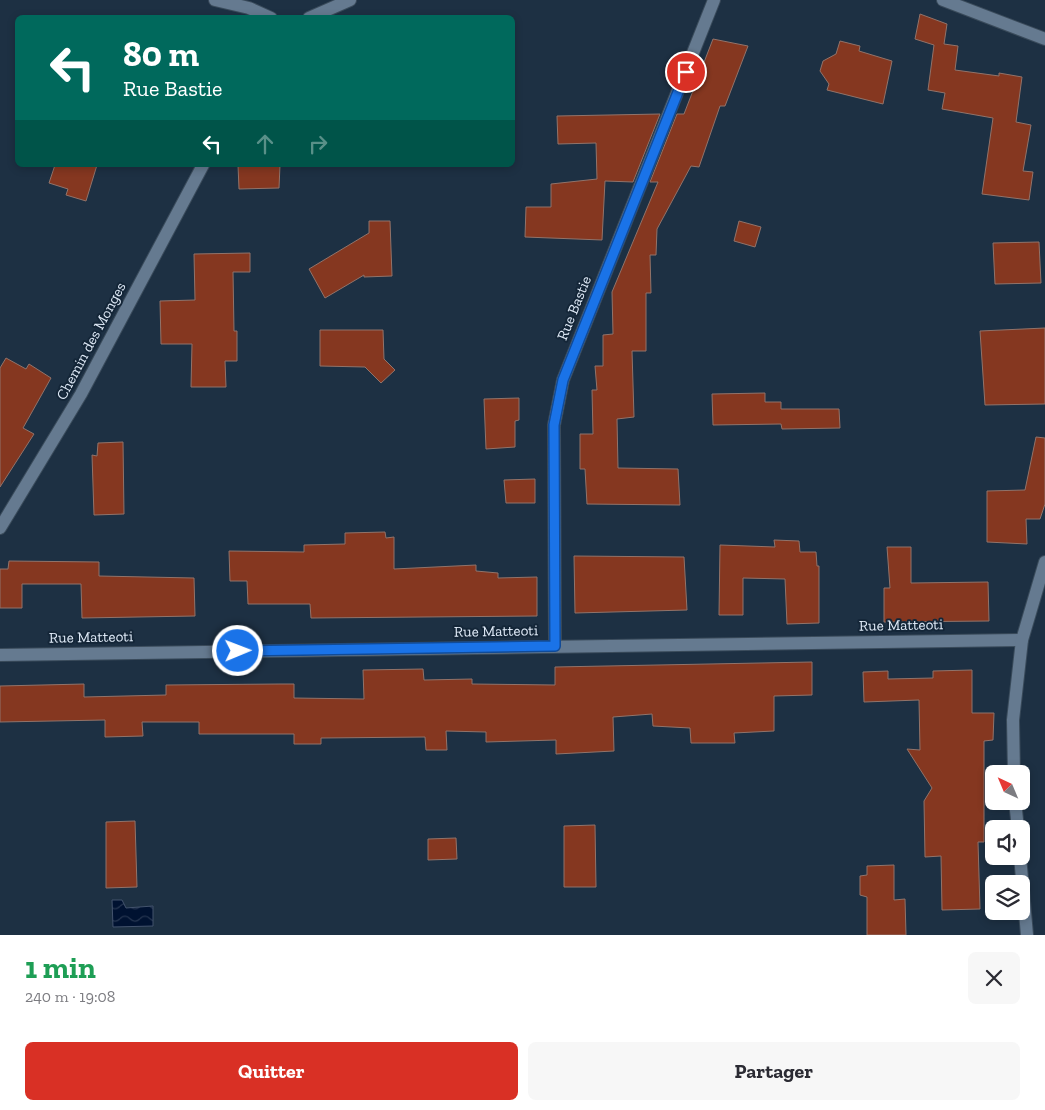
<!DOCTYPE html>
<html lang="fr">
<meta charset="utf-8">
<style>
:root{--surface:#fff;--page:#f7f7f7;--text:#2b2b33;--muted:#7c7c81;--accent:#d93025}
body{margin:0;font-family:"Zilla Slab",serif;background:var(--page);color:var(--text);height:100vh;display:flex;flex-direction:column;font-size:19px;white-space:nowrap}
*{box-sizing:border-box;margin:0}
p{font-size:16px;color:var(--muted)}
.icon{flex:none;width:28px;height:28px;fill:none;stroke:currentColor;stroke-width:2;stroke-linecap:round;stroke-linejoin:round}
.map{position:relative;height:935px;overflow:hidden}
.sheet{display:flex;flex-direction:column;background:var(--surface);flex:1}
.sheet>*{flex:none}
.top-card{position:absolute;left:15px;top:15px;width:500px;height:152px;border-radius:8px;box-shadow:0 2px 8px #0003;background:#00695c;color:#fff;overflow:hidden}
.needle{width:32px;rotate:316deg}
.controls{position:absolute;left:985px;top:765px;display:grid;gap:10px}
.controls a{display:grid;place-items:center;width:45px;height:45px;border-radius:8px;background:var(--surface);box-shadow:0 2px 8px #0003;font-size:25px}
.pin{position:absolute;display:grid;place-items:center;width:42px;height:42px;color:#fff;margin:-21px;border:2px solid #fff;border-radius:50%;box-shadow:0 1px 5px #0007}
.me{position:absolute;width:55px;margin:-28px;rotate:89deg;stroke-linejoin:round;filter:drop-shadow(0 0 4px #0008)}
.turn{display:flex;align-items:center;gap:18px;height:105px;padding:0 25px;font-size:22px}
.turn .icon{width:65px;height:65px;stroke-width:2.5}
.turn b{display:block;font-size:35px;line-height:42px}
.lanes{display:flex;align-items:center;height:48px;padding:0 25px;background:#0003;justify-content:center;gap:25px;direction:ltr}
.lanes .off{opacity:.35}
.round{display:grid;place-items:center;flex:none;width:52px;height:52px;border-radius:8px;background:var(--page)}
.summary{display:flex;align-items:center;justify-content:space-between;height:85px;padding:0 25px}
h1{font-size:30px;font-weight:700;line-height:38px;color:#1e9e55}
.primary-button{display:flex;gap:10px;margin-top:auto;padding:10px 25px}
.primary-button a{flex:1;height:58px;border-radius:8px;background:var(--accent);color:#fff;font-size:20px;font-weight:700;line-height:58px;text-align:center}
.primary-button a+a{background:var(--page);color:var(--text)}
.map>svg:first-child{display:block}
.water{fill:url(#water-waves);stroke:#43536d}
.building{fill:#853720;stroke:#91736a}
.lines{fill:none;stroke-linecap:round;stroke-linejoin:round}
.minor-casing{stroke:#3a4b5b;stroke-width:14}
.tertiary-casing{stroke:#3a4b5b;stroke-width:14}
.minor{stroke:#657a90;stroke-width:12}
.tertiary{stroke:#657a90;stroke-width:12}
.route-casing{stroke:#114b97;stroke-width:12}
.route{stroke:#1a73e8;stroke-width:9}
.labels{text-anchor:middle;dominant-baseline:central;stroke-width:4;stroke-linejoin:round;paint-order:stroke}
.street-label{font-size:15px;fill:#e0ebf8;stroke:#142638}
</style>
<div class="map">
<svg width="1045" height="935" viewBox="0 0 1045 935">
<defs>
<pattern id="water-waves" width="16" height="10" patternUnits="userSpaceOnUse" patternTransform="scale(1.25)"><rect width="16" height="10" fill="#001231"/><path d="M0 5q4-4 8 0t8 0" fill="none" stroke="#253550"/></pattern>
</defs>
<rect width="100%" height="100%" fill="#1d3043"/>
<path class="water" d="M 112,900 L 122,900 L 126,908 L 153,906 L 153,926 L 113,927 Z"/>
<path class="building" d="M 920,14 L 947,24 L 944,44 L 958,46 L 955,70 L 999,76 L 999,73 L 1022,77 L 1016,122 L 1031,125 L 1023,171 L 1033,172 L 1029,200 L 982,194 L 993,118 L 942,109 L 945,93 L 928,90 L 934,45 L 915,39 Z
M 713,39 L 748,46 L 725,106 L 720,106 L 699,167 L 691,166 L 657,229 L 656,255 L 650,255 L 651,293 L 646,293 L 646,351 L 632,351 L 634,417 L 617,419 L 618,468 L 678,469 L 680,505 L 587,504 L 585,469 L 580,469 L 580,434 L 593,434 L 592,390 L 597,390 L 595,366 L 603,366 L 603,335 L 613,334 L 612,292 L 658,182 L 650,182 L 677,114 L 684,114 Z
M 840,41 L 860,46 L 859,51 L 892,61 L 883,104 L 827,90 L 829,84 L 820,71 L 823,61 L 836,54 Z
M 660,114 L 633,182 L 605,181 L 602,240 L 525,237 L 526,207 L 551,207 L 551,184 L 597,179 L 596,143 L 558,144 L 557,116 Z
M 55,165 L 97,165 L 86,201 L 66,195 L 68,189 L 49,183 Z
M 238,165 L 280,165 L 279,188 L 239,189 Z
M 369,221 L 390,221 L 392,276 L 364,277 L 364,275 L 325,298 L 309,269 L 369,233 Z
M 739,221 L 761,227 L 755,247 L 734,241 Z
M 1039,242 L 1041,283 L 995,284 L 993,243 Z
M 250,253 L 250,272 L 233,272 L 234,331 L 237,331 L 237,361 L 225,361 L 226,387 L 191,387 L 192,344 L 161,344 L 160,301 L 195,300 L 194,254 Z
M 1045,328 L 1045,404 L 985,405 L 980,331 Z
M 320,330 L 383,330 L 384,359 L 395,370 L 381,383 L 365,367 L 320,366 Z
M 6,358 L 26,369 L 29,364 L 51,378 L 23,428 L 34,434 L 0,487 L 0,368 Z
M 765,393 L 765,402 L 781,402 L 781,409 L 839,409 L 840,428 L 782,429 L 781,424 L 713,425 L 712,394 Z
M 519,398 L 519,420 L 515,421 L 515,447 L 486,449 L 484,399 Z
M 1036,437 L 1045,438 L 1045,504 L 1040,519 L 1026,519 L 1027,544 L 987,542 L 987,491 L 1025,490 Z
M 123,442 L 124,514 L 94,515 L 92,455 L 97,456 L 98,443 Z
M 535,479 L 535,503 L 506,503 L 504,480 Z
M 385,532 L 386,538 L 394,537 L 394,569 L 476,565 L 476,571 L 498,573 L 498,578 L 537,577 L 537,616 L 311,618 L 310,604 L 248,604 L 247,581 L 230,581 L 229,551 L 304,552 L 304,545 L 345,544 L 345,533 Z
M 774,540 L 799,541 L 800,552 L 816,552 L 817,566 L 819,566 L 819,623 L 787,624 L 785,579 L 743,578 L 743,615 L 719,615 L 720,545 L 775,547 Z
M 887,547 L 911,547 L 911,583 L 988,582 L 989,621 L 884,622 L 884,588 L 890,588 Z
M 574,556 L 684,557 L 687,610 L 575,613 Z
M 9,561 L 99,562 L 99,576 L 194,578 L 195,616 L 82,618 L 81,584 L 22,584 L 22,608 L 0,608 L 0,569 L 8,569 Z
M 812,662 L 812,695 L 774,696 L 774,731 L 734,733 L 735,743 L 691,743 L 690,728 L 653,726 L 652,714 L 613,717 L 614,751 L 556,754 L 556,740 L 486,742 L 486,732 L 446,731 L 447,750 L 426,750 L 425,737 L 321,738 L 321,744 L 294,744 L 294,734 L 199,734 L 199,722 L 142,722 L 143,736 L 105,737 L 105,720 L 0,722 L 0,686 L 84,684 L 84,697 L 166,695 L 166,685 L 280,684 L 294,684 L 294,698 L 364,699 L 363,670 L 423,669 L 424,680 L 472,679 L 472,684 L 555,685 L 555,667 Z
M 972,670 L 972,713 L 994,713 L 993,740 L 984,741 L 984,842 L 978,842 L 980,909 L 942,910 L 941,856 L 925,857 L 924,801 L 932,788 L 907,749 L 920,750 L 919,700 L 864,702 L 863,672 L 888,671 L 888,679 L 933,678 L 933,671 Z
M 135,821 L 137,887 L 106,888 L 106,822 Z
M 595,825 L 596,887 L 564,887 L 564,826 Z
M 456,838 L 457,859 L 428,860 L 428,839 Z
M 894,865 L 894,900 L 905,899 L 906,935 L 867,935 L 867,897 L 860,895 L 860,876 L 867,875 L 867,866 Z"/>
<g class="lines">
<defs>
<path id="minor" d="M 215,0 L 249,8 L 271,18
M 943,0 L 1045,39
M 309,18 L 350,0
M 0,528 L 81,394 L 203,165
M 555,646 L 554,425 L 563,380 L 714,0
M 0,655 L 1022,640"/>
<path id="tertiary" d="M 1014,774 L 1013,720 L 1022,640 L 1045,562
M 1015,801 L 1018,829
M 1020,856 L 1027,935"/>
</defs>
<use href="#minor" class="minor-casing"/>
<use href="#tertiary" class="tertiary-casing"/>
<use href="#minor" class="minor"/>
<use href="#tertiary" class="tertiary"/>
</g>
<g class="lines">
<defs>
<path id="route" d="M 238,651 L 555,646 L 554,425 L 563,380 L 686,72"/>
</defs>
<use href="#route" class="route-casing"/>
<use href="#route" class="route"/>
</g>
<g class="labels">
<g class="street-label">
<text transform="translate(574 308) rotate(-68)">Rue Bastie</text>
<text transform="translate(91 341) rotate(-62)">Chemin des Monges</text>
<text transform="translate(901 625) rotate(-1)">Rue Matteoti</text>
<text transform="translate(496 631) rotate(-1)">Rue Matteoti</text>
<text transform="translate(91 637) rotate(-1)">Rue Matteoti</text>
</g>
</g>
</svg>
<div class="controls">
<a><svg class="needle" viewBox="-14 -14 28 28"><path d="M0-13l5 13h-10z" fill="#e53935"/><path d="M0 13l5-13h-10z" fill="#7c7c81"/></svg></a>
<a><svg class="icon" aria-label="sound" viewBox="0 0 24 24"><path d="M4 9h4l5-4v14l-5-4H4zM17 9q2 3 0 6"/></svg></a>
<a><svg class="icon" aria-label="layers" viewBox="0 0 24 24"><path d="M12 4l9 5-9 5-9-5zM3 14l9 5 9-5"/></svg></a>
</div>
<div class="pin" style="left:686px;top:72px;background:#d93025"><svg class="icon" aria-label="arrive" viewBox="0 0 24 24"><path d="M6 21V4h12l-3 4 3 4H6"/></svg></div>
<svg class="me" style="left:238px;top:651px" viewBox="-20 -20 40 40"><circle r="17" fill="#1a73e8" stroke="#fff" stroke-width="3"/><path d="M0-11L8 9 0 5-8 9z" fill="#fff"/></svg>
<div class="top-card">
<div class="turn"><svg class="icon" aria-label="left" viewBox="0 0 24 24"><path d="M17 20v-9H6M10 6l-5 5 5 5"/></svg><div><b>80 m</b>Rue Bastie</div></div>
<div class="lanes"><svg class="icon" aria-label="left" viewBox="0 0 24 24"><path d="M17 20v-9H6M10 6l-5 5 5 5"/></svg><svg class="icon off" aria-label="ahead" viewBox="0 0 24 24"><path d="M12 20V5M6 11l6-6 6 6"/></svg><svg class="icon off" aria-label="right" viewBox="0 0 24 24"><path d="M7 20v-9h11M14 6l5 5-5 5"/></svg></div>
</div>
</div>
<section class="sheet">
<div class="summary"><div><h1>1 min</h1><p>240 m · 19:08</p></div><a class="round"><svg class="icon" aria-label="close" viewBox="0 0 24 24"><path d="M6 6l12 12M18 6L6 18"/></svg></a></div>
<div class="primary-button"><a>Quitter</a><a>Partager</a></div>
</section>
